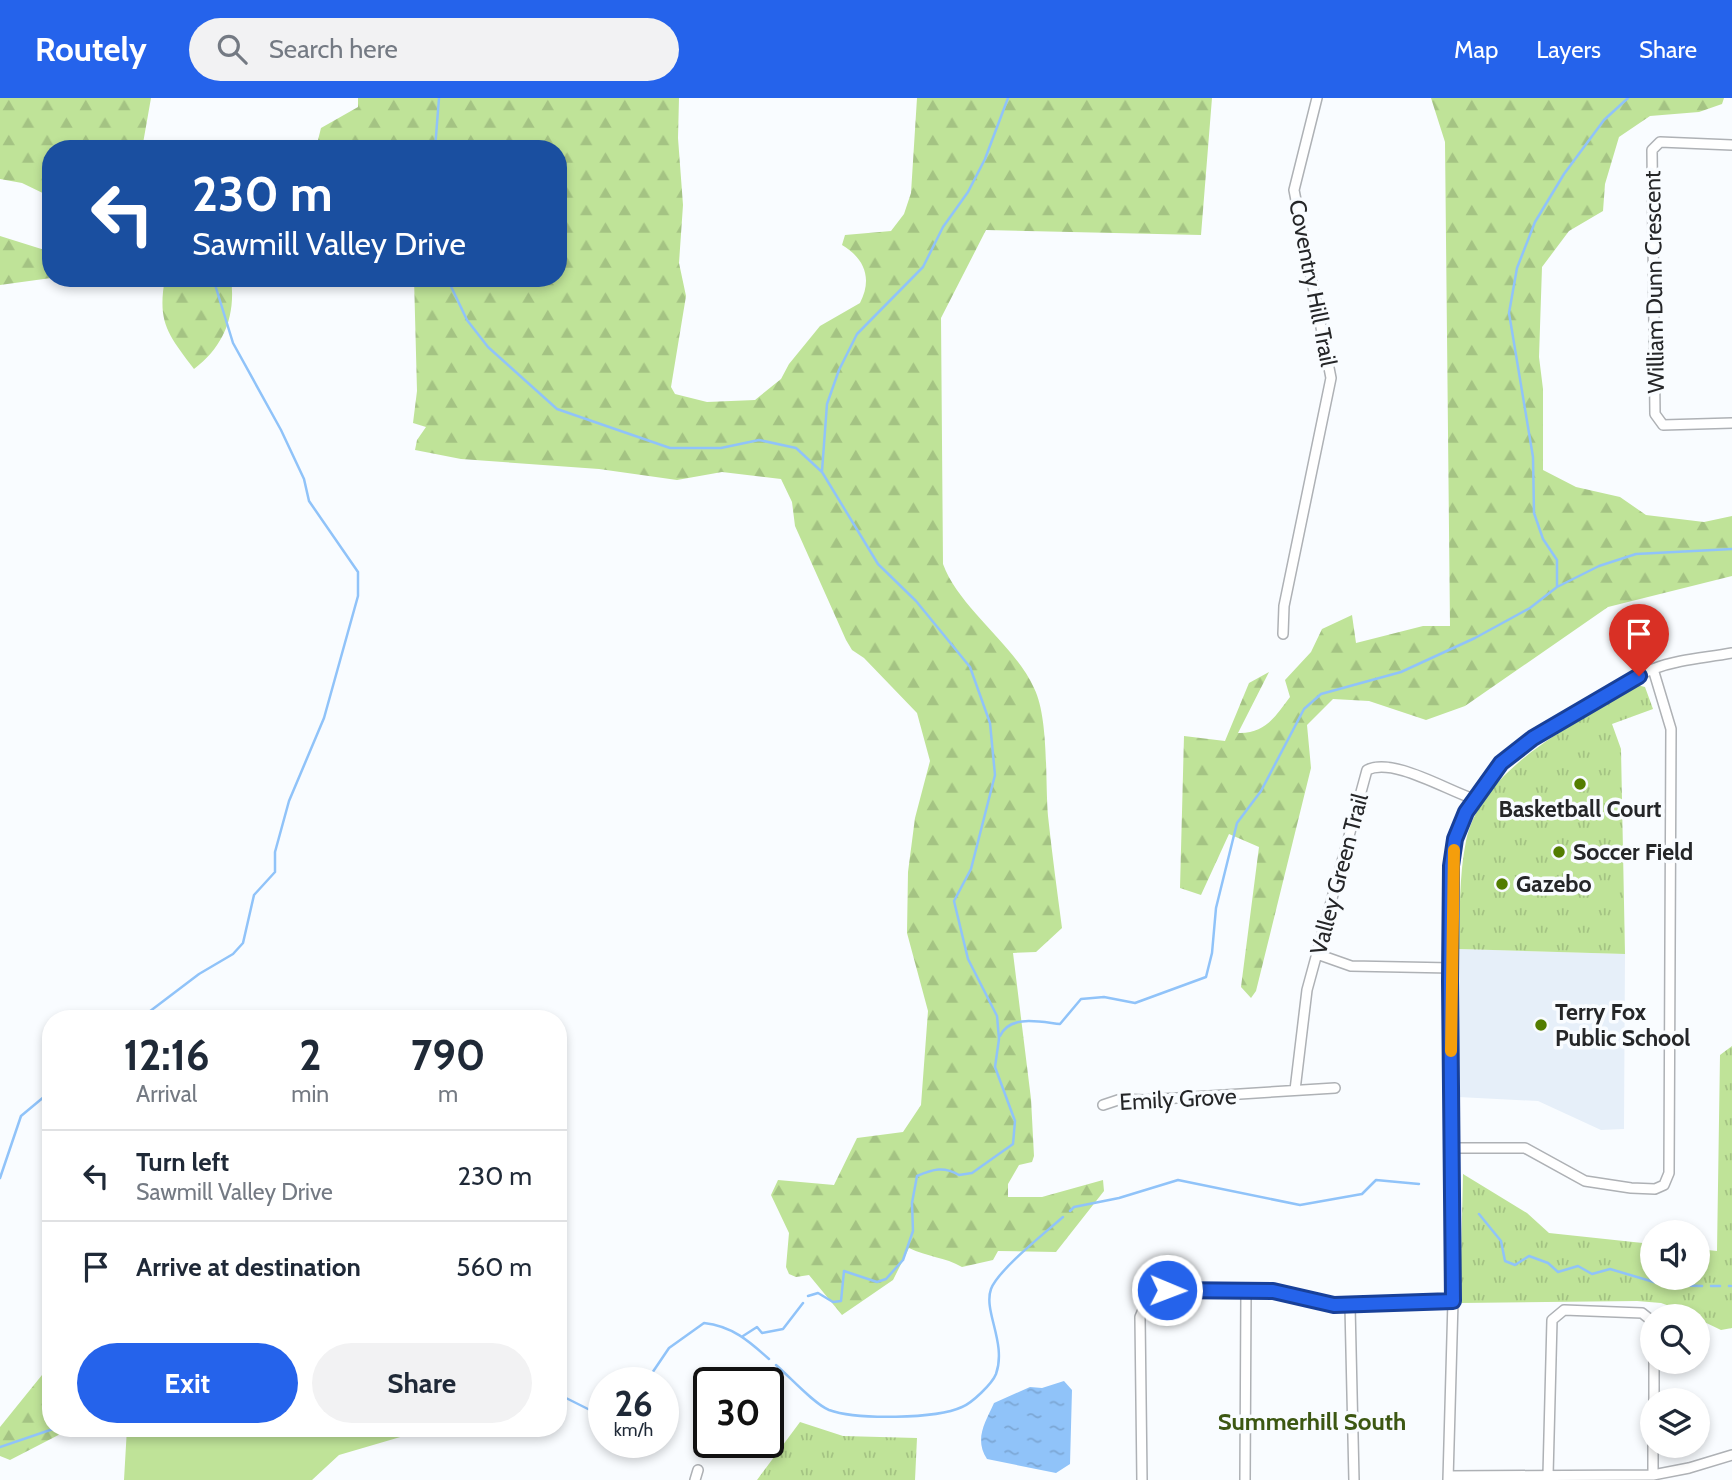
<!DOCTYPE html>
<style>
:root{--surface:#fff;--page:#f2f2f3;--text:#1f2937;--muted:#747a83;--line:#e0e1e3;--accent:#2563eb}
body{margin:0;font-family:Cabin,sans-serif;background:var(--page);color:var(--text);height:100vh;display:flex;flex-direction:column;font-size:26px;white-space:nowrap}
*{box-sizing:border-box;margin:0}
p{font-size:23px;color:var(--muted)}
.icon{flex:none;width:38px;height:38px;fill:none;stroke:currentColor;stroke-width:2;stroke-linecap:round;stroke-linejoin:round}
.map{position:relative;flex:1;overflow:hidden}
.sheet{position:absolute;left:42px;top:912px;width:525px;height:427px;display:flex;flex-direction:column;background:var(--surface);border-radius:28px;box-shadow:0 4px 10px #0003}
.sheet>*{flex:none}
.guide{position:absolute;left:42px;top:42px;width:525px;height:147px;border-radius:28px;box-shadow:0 4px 10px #0003;background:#1a4fa0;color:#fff;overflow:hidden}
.fabs{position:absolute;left:1640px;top:1122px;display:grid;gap:14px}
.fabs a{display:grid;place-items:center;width:70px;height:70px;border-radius:50%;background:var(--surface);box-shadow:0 4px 10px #0003;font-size:35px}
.speed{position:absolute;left:588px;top:1269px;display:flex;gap:14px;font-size:35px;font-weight:700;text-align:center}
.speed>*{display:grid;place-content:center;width:91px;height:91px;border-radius:50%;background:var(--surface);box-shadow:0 4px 10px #0003;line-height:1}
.speed small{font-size:18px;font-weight:400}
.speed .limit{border:4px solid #111;border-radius:10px;background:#fff;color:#111}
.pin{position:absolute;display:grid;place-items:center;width:60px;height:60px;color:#fff;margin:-72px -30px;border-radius:50% 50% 50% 0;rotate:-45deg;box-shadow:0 0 7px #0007}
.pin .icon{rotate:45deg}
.me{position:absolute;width:77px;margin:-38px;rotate:91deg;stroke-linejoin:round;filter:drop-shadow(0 0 5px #0008)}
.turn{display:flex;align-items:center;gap:24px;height:147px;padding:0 35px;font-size:32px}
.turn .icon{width:91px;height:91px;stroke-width:2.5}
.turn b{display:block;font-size:49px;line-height:60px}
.eta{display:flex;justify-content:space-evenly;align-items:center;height:119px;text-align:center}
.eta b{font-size:42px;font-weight:700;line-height:49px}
.primary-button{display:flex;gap:14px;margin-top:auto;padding:14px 35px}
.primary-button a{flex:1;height:80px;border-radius:42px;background:var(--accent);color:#fff;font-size:28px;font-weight:700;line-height:80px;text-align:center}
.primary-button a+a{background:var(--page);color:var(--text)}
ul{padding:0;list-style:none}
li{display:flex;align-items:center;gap:21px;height:91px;padding:0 35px;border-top:2px solid var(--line)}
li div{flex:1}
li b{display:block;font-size:26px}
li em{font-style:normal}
header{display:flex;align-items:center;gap:42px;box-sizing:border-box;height:98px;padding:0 35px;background:var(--accent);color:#fff}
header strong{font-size:33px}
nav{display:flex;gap:38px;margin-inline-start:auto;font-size:24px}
.search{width:490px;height:63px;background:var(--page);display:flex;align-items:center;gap:18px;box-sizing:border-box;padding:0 24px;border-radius:38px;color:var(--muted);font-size:26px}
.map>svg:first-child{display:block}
.built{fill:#e6eff9}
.grass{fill:#bfe398}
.forest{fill:url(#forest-firs)}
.park{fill:url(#park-tufts)}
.water{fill:url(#water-ripples)}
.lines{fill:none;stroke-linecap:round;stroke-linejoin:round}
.stream{stroke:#90c3f9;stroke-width:2.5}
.minor-casing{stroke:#aeb1b5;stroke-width:12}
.minor{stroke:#fff;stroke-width:9}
.route-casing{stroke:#184099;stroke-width:18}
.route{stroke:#2563eb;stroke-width:12}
.slow{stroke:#f59e0b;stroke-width:12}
.poi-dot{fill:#537d00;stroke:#f9fcff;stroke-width:2.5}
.labels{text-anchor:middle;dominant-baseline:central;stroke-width:7;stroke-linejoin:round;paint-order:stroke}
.street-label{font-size:23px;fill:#252628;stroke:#f9fcff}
.poi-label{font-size:23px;font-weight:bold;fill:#252628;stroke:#f9fcff;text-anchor:start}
.neighbourhood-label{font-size:24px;font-weight:bold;fill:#3c5712;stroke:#f9fcff}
</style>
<header>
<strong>Routely</strong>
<div class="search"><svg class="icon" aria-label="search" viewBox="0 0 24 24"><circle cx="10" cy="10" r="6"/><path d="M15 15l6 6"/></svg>Search here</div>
<nav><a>Map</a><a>Layers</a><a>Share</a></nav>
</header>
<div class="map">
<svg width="1732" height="1382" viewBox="0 0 1732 1382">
<defs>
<pattern id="forest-firs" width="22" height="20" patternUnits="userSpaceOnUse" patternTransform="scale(1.75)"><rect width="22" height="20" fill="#bfe398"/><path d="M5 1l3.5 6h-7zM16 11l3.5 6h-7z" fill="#a4c383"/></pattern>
<pattern id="park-tufts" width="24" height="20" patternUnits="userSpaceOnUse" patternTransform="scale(1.75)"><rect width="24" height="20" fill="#bfe398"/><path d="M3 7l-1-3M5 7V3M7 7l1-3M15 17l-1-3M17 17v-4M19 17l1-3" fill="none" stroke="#a4c383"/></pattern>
<pattern id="water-ripples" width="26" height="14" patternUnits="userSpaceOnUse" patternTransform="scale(1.75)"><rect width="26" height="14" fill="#90c3f9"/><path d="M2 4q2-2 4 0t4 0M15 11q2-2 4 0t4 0" fill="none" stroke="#7ca7d5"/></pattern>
</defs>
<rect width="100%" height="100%" fill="#f9fcff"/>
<path class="built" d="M 1459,851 L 1625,856 L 1624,1031 L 1601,1032 L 1538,1003 L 1458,999 Z"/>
<path class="grass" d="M 127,1330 L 415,1330 L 414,1335 L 339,1357 L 312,1382 L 124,1382 Z"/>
<path class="forest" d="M 0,0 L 151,0 L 142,51 L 51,51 L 51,99 L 22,85 L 0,81 Z
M 358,0 L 679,0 L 678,40 L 683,107 L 679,165 L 686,198 L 671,289 L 675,296 L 707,304 L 755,302 L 781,281 L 789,266 L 820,228 L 860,205 C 873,180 864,160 842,147 L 845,137 L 891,133 L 904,116 L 911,95 L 917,0 L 1212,0 L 1201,137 L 986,132 L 941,220 L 943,466 C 959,510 1014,546 1034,590 C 1049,620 1045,683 1048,718 C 1052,755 1057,793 1062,830 L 1036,854 L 1013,855 L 1031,1001 L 1034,1058 L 1032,1064 L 1019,1067 L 1008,1086 L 1008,1099 L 1042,1099 L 1103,1082 L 1104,1093 L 1056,1154 L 998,1153 L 993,1162 L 962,1169 C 945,1159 927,1159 909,1150 L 893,1182 L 842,1217 L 809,1177 L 796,1179 L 789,1176 L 786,1169 L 789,1135 L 771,1097 L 778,1082 L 834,1087 L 857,1040 L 903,1034 L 921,1007 L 928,913 L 907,835 L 908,774 L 915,720 L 930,663 L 917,615 L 864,560 L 852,552 L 846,542 L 795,428 L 792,404 L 781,381 L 722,374 L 677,382 L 599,371 L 461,361 L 415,352 L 417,342 L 426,329 L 413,325 L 417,293 L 414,180 L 558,180 L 558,51 L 316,50 L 321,30 L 358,9 Z
M 1431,0 L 1724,0 L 1722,6 L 1699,14 L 1650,18 L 1619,39 L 1605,86 L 1603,113 L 1569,133 L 1542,169 L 1539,259 L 1543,291 L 1543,372 L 1576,389 L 1620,399 L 1646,417 L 1704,424 L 1732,418 L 1732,478 L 1608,509 L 1465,608 L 1426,622 L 1369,603 L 1333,601 L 1307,627 L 1311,670 L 1256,893 L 1251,900 L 1241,889 L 1259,749 L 1229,736 L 1201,797 L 1180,790 L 1184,638 L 1225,643 L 1249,585 L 1269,574 L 1238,635 C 1265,636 1275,619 1290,599 L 1285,582 L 1311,554 L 1322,531 L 1352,517 L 1356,545 L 1423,528 L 1450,528 L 1445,44 Z
M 0,138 L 51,154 L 51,180 L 0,187 Z
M 165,180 L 231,180 C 236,218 224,248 194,271 C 168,236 157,225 165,180 Z
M 51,1275 L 51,1330 L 72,1330 L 10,1362 L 0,1358 L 0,1329 L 42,1277 Z"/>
<path class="park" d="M 1637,587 L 1645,589 L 1653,611 L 1612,626 L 1621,651 L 1625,856 L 1459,851 C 1460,816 1459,777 1466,743 C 1482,668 1578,625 1637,587 Z
M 1732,948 L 1732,1230 L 1721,1232 L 1698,1221 L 1698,1218 L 1661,1205 L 1637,1203 L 1460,1205 L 1463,1076 L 1527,1115 L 1549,1135 L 1652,1146 L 1652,1180 L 1698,1180 L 1698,1151 L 1717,1153 L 1720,957 Z
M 800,1324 L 843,1338 L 917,1340 L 915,1382 L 757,1382 Z"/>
<path class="water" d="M 1064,1283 L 1072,1292 L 1070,1366 L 1056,1375 L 987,1361 C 974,1341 985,1325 994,1305 L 1030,1289 L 1042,1290 Z"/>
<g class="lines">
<path class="stream" d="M 435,51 L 439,0
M 447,180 L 467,222 L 488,249 L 557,311 L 670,350 L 721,350 L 759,342 L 796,350 L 822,374 L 878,466 L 916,503 L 970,569 L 990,625 L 995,677 L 971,771 L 954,803 L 968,861 L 997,918 L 999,941 L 995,969 L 1015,1023 L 1013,1046 L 972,1075 L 959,1077 C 944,1068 933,1071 917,1078 L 912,1105 L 913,1133 L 903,1162 L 886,1181 L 877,1184 L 844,1173 L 841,1203 L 833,1204 L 818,1195 L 808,1198
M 822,373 L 827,306 L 839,272 L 857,236 L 923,169 L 943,129 L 968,94 L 985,61 L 1008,0
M 1557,489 L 1557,462 L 1543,441 L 1534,415 L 1533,359 L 1509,215 L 1517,170 L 1535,124 L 1564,76 L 1604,22 L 1628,0
M 141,920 L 199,876 L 233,856 L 243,845 L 254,797 L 275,774 L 275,754 L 289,703 L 324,620 L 358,498 L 358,474 L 309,403 L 304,381 L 281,332 L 233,245 L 213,180
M 1000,938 C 1010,916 1041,924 1060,926 L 1081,901 L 1104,899 L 1135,905 L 1206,879 L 1212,855 L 1216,810 L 1237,725 L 1261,693 L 1304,611 L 1321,596 L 1401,574 L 1475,540 L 1530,510 L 1557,489 L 1599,468 L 1636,456 L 1732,451
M 0,1080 L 21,1018 L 51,993
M 1070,1113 L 1074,1109 L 1119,1100 L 1178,1082 L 1300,1107 L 1362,1096 L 1376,1082 L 1419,1086
M 1479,1116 L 1501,1143 L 1505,1163 L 1515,1167 L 1529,1158 L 1548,1165 L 1558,1174 L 1578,1168 L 1592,1176 L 1610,1171 L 1664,1187 L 1702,1188
M 1711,1188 L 1720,1188
M 1729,1188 L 1731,1188
M 743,1238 L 757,1229 L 762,1235 L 783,1231 L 803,1205
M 776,1267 C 790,1279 814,1306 829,1312 C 856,1322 936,1321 962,1309 C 972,1305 992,1286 996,1276 C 1007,1245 983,1213 991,1191 C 998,1172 1046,1134 1063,1119
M 646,1284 L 669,1250 L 704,1225 C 732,1228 749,1243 769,1261
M 558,1296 L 604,1319
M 0,1349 L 56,1330"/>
<defs>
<path id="minor" d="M 1732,47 L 1660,44 L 1652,52 L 1655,316 L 1663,327 L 1732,325
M 1283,536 L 1284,508 L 1331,280 L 1294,92 L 1317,0
M 1317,856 L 1351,868 L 1451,870
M 1295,992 L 1307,892 L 1367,672 C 1393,659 1446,692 1474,701
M 1103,1007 L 1121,1001 L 1145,1002 L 1335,990
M 1451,1050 L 1525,1050 L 1585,1083 L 1631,1090 L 1655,1091 L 1664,1087 L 1669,1075 L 1671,631 L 1653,571
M 1350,1208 L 1354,1382
M 1654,1302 L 1654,1264
M 1548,1377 L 1552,1222 L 1564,1212 L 1642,1215 L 1652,1223
M 1653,1377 L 1653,1348
M 1449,1378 L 1653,1377 L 1689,1370 L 1732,1357
M 695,1382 L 698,1372
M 1142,1382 L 1140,1219 L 1150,1196 L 1167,1192 L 1273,1193 L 1350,1208 L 1453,1203
M 1245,1382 L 1246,1193
M 1448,1382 L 1453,1203 L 1452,768 C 1464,681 1515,652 1583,610 C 1606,597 1628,580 1653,571 C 1679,561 1705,560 1732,555"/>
</defs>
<use href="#minor" class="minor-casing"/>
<use href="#minor" class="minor"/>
</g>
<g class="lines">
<defs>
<path id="route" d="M 1167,1192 L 1273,1193 L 1334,1207 L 1453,1203 L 1450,883 L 1451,768 L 1455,741 L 1466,714 L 1501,665 L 1533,640 L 1639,578"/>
</defs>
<use href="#route" class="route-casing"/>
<use href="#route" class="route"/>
<path class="slow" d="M 1451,953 L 1454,752"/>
</g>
<g class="poi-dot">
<circle cx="1580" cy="686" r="7"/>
<circle cx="1559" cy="754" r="7"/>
<circle cx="1502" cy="786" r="7"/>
<circle cx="1541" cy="927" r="7"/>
</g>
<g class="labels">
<g class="street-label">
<text transform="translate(1654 184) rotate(-91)">William Dunn Crescent</text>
<text transform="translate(1313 185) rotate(79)">Coventry Hill Trail</text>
<text transform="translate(1339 776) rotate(-75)">Valley Green Trail</text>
<text transform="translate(1178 1001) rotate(-3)">Emily Grove</text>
</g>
<g class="poi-label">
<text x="1580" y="711" text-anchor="middle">Basketball Court</text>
<text x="1573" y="754">Soccer Field</text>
<text x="1516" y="786">Gazebo</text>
<text x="1555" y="914">Terry Fox<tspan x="1555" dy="26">Public School</tspan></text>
</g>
<g class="neighbourhood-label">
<text x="1312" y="1323">Summerhill South</text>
</g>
</g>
</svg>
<div class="fabs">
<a><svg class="icon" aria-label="sound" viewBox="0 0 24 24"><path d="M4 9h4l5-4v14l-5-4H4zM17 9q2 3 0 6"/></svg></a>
<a><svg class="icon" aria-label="search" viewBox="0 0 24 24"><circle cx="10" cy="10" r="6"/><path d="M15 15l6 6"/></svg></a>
<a><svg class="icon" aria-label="layers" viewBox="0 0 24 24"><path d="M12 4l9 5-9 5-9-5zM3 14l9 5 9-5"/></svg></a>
</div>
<div class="speed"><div>26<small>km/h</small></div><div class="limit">30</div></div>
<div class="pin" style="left:1639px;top:578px;background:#d93025"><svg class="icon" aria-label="arrive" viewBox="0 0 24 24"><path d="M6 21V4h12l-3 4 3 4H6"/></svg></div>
<svg class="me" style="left:1167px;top:1192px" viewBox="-20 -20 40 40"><circle r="17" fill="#2563eb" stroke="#fff" stroke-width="3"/><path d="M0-11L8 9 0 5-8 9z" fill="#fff"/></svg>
<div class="guide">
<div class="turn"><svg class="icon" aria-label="left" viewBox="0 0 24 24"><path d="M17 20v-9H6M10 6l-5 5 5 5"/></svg><div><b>230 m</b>Sawmill Valley Drive</div></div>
</div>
<section class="sheet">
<div class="eta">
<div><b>12:16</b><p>Arrival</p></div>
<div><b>2</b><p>min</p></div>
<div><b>790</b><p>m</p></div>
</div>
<ul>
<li><svg class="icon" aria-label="left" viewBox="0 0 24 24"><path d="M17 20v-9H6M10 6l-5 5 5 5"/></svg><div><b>Turn left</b><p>Sawmill Valley Drive</p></div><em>230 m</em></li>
<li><svg class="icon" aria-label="arrive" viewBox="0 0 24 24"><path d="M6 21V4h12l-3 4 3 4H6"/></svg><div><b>Arrive at destination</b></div><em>560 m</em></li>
</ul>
<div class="primary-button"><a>Exit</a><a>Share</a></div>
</section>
</div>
